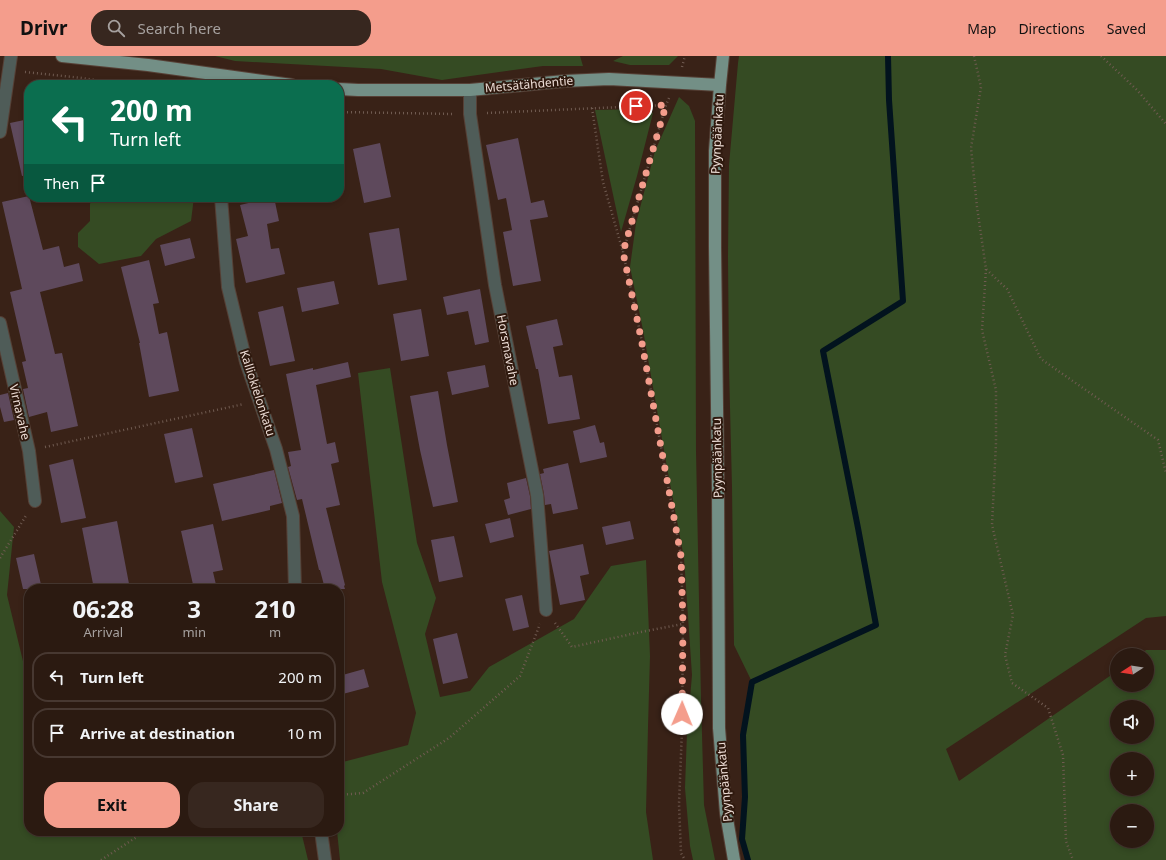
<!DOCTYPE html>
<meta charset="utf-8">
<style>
:root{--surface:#2b1a11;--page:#37271f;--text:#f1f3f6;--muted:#a6a19f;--line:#473831;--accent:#f49d8c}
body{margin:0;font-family:"Noto Sans",sans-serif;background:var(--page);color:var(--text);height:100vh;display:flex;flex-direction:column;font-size:15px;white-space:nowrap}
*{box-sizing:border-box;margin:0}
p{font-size:13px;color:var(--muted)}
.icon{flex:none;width:22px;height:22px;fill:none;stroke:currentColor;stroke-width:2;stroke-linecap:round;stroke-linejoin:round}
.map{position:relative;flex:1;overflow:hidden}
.drawer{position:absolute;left:24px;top:528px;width:320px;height:252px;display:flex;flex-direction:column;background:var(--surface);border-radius:16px;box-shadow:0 2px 6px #0003,0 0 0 1px var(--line)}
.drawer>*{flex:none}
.guide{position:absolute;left:24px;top:24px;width:320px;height:122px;border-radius:16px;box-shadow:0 2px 6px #0003,0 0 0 1px var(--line);background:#0b6e4f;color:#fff;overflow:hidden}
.needle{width:26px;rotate:258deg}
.fabs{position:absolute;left:1110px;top:592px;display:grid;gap:8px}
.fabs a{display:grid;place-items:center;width:44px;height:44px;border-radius:50%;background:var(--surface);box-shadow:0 2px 6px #0003,0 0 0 1px var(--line);font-size:20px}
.pin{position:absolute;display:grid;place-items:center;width:34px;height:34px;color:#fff;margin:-17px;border:2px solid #fff;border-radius:50%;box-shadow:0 1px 4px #0007}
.me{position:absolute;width:44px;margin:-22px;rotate:1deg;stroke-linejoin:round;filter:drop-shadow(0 0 3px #0008)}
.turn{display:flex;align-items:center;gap:14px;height:84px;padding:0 20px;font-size:18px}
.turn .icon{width:52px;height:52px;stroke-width:2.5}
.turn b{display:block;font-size:28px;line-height:34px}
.then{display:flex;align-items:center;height:38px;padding:0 20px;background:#0003;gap:8px;font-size:15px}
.eta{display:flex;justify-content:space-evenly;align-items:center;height:68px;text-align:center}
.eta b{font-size:24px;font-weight:700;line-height:28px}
.action{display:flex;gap:8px;margin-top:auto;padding:8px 20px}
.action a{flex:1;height:46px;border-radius:16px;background:var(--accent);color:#111;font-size:16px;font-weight:700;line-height:46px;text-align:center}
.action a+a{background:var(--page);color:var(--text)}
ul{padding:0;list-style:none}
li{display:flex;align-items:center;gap:12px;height:50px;margin:0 8px 6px;padding:0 12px;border:2px solid var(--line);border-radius:16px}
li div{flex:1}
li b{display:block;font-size:15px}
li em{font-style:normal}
header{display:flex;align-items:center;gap:24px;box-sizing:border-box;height:56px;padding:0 20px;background:var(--accent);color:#111}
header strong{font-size:19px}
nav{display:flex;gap:22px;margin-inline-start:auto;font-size:14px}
.search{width:280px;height:36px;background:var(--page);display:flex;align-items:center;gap:10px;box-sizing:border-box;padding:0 14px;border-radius:16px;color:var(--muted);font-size:15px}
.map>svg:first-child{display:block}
.green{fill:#354b23;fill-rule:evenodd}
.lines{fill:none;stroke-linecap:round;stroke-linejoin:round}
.stream{stroke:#02131e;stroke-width:6}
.building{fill:#5e495c}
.minor-casing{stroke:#564036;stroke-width:14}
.major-casing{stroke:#564036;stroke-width:14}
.path{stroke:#705b51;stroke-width:2.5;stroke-dasharray:1 3;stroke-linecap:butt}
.minor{stroke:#4f5c58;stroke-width:12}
.major{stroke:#738f86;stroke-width:12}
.route{stroke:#f49d8c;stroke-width:7;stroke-dasharray:0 12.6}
.labels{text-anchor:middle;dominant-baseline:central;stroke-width:4;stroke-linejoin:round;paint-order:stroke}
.street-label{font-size:12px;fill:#edddd6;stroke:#2f190e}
</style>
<header>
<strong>Drivr</strong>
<div class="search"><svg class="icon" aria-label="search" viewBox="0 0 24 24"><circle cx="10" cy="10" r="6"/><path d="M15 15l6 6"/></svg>Search here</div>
<nav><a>Map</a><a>Directions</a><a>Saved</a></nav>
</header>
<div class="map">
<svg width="1166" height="804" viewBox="0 0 1166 804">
<rect width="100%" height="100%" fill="#392217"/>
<path class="green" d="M 215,0 L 580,0 L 583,10 L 543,10 L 442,24 L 381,13 L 235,5 Z
M 623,0 L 678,0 L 669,9 L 630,9 L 613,5 Z
M 739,0 L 1166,0 L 1166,560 L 1146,562 L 946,693 L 959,725 L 1117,615 L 1117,629 L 1147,629 L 1147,599 L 1140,599 L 1146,594 L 1166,594 L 1166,804 L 748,804 L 742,783 L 745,741 L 743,679 L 752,626 L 734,589 L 732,431 L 729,312 L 728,201 L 729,109 L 738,7 ZM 1117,651 L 1147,651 L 1147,681 L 1117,681 ZM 1117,703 L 1147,703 L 1147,733 L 1117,733 ZM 1117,755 L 1147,755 L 1147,785 L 1117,785 Z
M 679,41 L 689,50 L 695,65 L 696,395 L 701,643 L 704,749 L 715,804 L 693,804 L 690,790 L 685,732 L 687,676 L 692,619 L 684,502 L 668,417 L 643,274 L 630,211 L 636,167 L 655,95 Z
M 641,53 L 653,57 L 637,120 L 621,176 L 595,54 Z
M 93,141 L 194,141 L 191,165 L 156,183 L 141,200 L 99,208 L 78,191 L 78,177 L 90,165 L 90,148 Z
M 390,312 L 417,487 L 436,542 L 425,578 L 440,641 L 470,635 L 489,611 L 574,563 L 611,510 L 646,504 L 650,600 L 648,671 L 646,756 L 653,804 L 340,804 L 337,775 L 339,775 L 339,707 L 408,689 L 416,657 L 382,526 L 358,317 Z
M 0,455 L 14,471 L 7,539 L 29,630 L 29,775 L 301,775 L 308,804 L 0,804 Z"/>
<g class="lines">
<path class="stream" d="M 748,804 L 742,783 L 745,741 L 743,679 L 752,626 L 876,569 L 858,472 L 823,295 L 903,245 L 889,44 L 888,0"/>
</g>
<path class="building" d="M 29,63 L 29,119 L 22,120 L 10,67 Z
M 518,82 L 531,147 L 544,144 L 548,161 L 530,164 L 541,225 L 513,230 L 503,176 L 512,174 L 506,142 L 498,144 L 486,89 Z
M 380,87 L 391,141 L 364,147 L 353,93 Z
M 29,140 L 43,194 L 59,190 L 64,211 L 79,207 L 83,225 L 40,236 L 55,298 L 62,297 L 78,370 L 51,376 L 47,356 L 29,361 L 23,333 L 28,332 L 22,306 L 26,305 L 10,236 L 22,233 L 2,146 Z
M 274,141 L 279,165 L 267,168 L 271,193 L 279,192 L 285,218 L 246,227 L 236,183 L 248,180 L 240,149 Z
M 399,172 L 407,224 L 378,229 L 369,177 Z
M 190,182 L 195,202 L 165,210 L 160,189 Z
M 149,204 L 159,247 L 153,248 L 159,278 L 167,276 L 179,335 L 149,341 L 139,287 L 140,287 L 121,211 Z
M 334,225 L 339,248 L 302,256 L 297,232 Z
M 480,233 L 489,286 L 475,289 L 468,255 L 447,259 L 443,241 Z
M 283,250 L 295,305 L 270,310 L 258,256 Z
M 421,253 L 429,300 L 401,305 L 393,258 Z
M 557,263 L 563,289 L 553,291 L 559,321 L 572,319 L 580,363 L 548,368 L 538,313 L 536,313 L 526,270 Z
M 348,306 L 351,321 L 316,329 L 327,388 L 335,386 L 339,406 L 331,408 L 340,449 L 326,452 L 345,529 L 344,530 L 345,533 L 325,533 L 320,514 L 319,514 L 302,443 L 297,444 L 288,411 L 291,410 L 288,396 L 301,394 L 286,318 L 313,312 L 313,314 Z
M 485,309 L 489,331 L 452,339 L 447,316 Z
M 438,335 L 447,389 L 458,446 L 433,451 L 420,394 L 410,340 Z
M 8,337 L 14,364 L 4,366 L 0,351 L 0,339 Z
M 595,369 L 600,387 L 604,386 L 607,401 L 580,407 L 573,375 Z
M 192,372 L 203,421 L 175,427 L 164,378 Z
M 73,403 L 86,462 L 61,467 L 49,409 Z
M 568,407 L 578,453 L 553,458 L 551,448 L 545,449 L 544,438 L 540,418 L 544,417 L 543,413 Z
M 274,414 L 282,447 L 270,450 L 270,454 L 222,465 L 213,428 Z
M 526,422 L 530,440 L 531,453 L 508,459 L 504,444 L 510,442 L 507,427 Z
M 510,462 L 514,481 L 490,487 L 485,468 Z
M 117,465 L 130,533 L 94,533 L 82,472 Z
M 630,465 L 634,483 L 606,489 L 602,471 Z
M 213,468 L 223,514 L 213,516 L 217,533 L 194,533 L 181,475 Z
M 454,480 L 463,521 L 439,526 L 431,484 Z
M 583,488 L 589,518 L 580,520 L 585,544 L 560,549 L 549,495 Z
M 34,498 L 42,533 L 23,533 L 16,502 Z
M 522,539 L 529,571 L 513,575 L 505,543 Z
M 457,577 L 468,622 L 443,628 L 433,583 Z
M 364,613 L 369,631 L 339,639 L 339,620 Z"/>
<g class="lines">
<defs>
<path id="minor" d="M 470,34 L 470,58 L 495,229 L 537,439 L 546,554
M 0,76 L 11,0
M 221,141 L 228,231 L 246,306 L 276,393 L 293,460 L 295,533
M 0,267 L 29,395 L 35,445
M 321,775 L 325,804"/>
<path id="major" d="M 62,0 L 148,9 L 292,29
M 723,0 L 720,29 L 715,95 L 715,191 L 718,430 L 719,672 L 726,757 L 734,804
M 339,33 L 358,34 L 470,34 L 565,25 L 609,23 L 720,29"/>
</defs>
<use href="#minor" class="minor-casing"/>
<use href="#major" class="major-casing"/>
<path class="path" d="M 974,0 L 981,31 L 971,92 L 977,151 L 986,213 L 1007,233 L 1041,303 L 1158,384 L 1166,417
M 1101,0 L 1137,34 L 1166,68
M 682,11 L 685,0
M 25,16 L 82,22 L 128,29
M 669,42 L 666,49 L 623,196 L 641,281 L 681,500 L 683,568 L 682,673 L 679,748 L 681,797 L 685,804
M 592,52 L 603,126 L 623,196
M 339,56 L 454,58
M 487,57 L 666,49
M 986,213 L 982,274 L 996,334 L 996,387 L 992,469 L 1013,559 L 1005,599 L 1012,627 L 1048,652 L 1063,699 L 1066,785 L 1073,804
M 45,391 L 244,348
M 0,502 L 27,458
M 555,567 L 572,591 L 641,576 L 683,568
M 339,739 L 363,737 L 449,682 L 520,620 L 540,568
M 101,804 L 146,775"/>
<use href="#minor" class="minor"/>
<use href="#major" class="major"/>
</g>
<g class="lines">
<path class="route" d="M 636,50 L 666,49 L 623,196 L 641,282 L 681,500 L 683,568 L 682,658"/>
</g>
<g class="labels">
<g class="street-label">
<text transform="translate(529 28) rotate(-5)">Metsätähdentie</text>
<text transform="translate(717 78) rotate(-87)">Pyynpäänkatu</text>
<text transform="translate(508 294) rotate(79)">Horsmavahe</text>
<text transform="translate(258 337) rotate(72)">Kalliokielonkatu</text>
<text transform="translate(20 356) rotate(77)">Virnavahe</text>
<text transform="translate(717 402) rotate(-91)">Pyynpäänkatu</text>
<text transform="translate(724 726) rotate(-95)">Pyynpäänkatu</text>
</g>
</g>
</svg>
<div class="fabs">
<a><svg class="needle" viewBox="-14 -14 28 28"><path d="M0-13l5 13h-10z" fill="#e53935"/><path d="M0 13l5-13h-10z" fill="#a6a19f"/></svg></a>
<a><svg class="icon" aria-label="sound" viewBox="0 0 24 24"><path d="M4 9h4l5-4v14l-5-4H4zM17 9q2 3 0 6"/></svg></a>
<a>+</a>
<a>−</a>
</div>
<div class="pin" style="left:636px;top:50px;background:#d93025"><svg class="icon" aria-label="arrive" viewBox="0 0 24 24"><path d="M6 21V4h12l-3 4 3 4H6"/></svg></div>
<svg class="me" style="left:682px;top:658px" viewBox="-20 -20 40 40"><circle r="19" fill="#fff"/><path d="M0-13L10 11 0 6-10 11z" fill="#f49d8c"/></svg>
<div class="guide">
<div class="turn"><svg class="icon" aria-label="left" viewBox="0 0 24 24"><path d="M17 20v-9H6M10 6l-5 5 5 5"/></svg><div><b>200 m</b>Turn left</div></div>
<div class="then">Then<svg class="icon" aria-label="arrive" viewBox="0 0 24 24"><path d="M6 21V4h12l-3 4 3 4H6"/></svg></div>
</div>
<section class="drawer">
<div class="eta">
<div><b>06:28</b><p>Arrival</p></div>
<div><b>3</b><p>min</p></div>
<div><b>210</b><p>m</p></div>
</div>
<ul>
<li><svg class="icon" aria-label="left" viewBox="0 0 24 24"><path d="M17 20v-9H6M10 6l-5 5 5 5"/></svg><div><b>Turn left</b></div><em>200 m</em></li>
<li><svg class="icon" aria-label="arrive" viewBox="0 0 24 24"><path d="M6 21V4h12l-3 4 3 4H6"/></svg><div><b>Arrive at destination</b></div><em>10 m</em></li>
</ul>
<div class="action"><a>Exit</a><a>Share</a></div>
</section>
</div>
